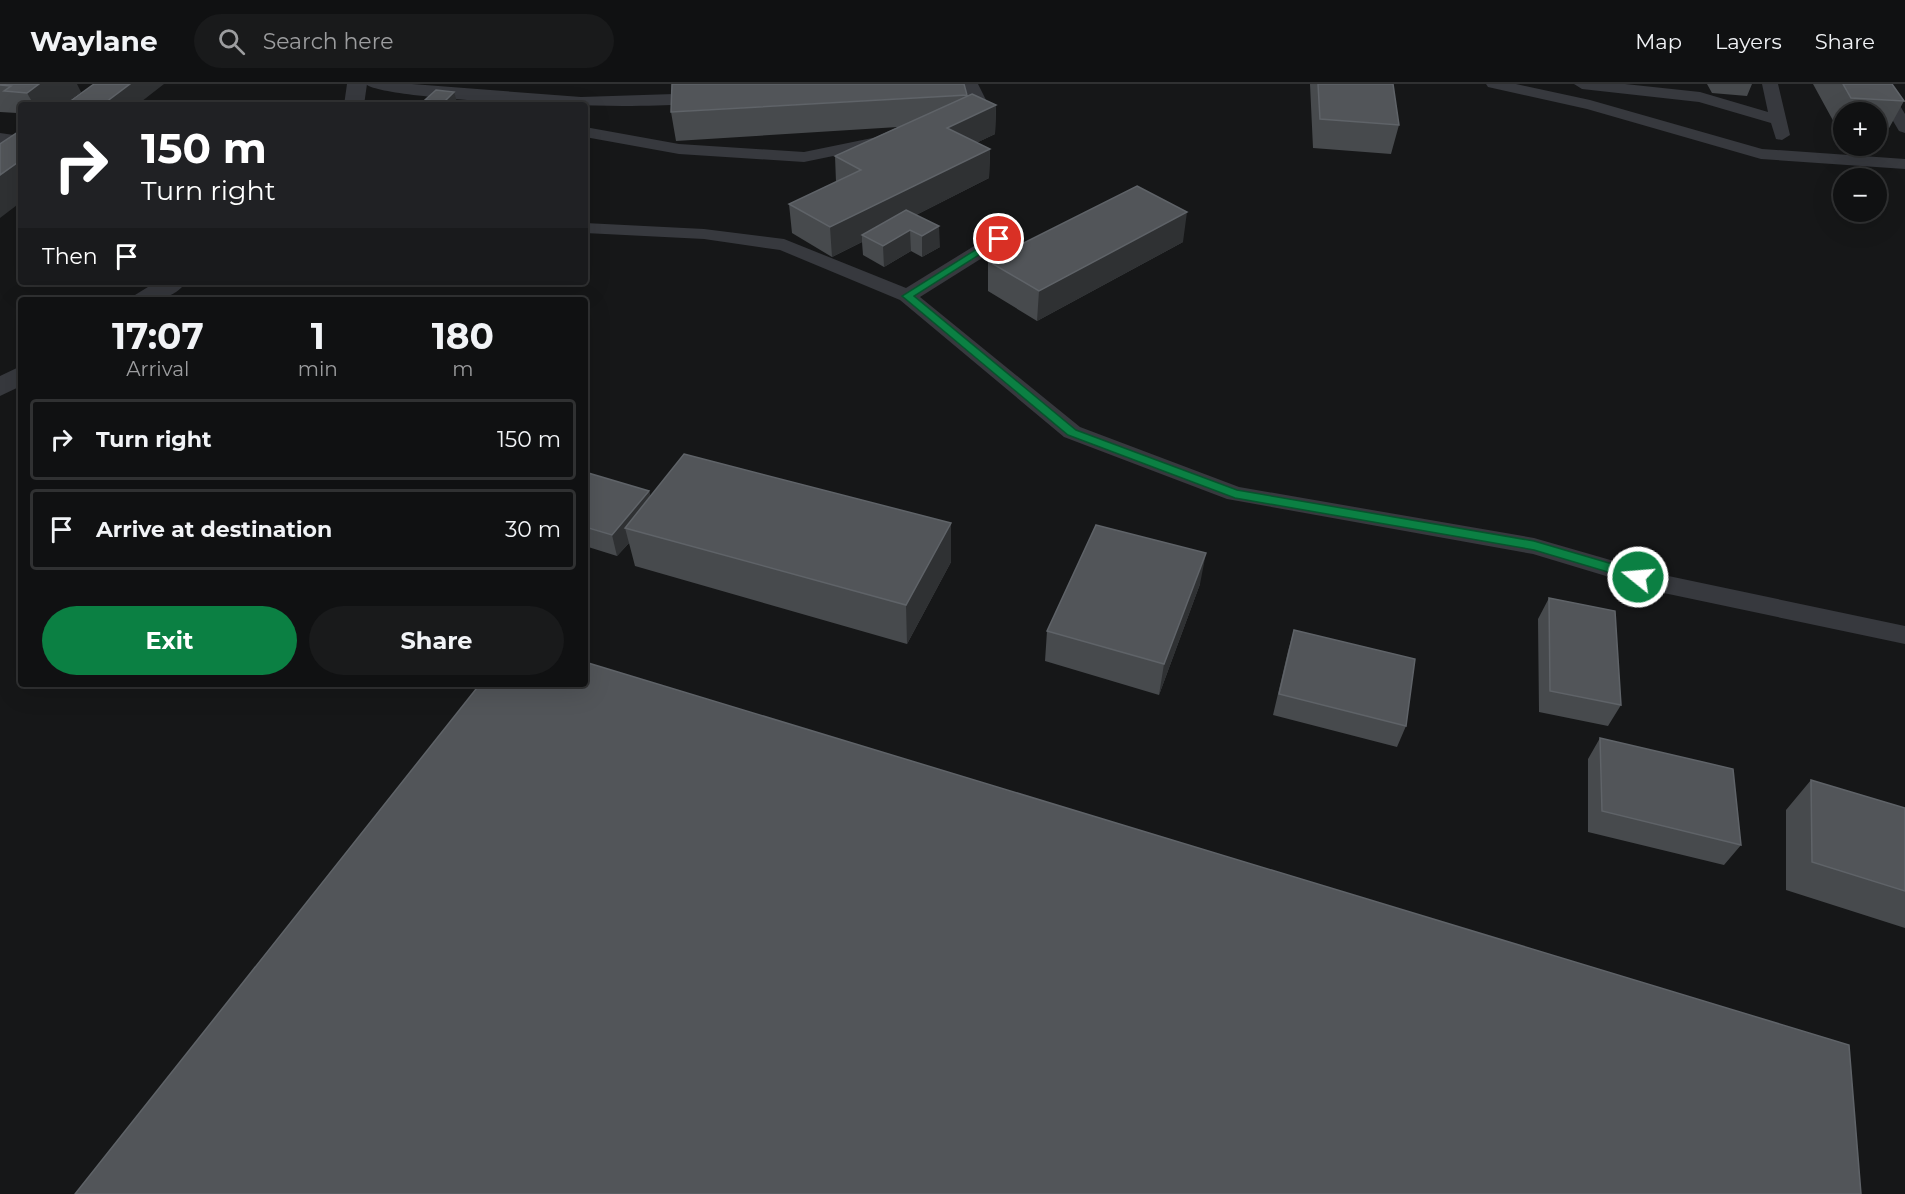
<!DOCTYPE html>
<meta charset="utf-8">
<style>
:root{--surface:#101112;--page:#191a1b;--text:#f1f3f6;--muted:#9c9d9f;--line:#303132;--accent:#0b8043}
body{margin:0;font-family:Montserrat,sans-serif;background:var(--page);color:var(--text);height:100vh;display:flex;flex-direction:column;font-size:22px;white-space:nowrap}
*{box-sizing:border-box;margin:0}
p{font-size:20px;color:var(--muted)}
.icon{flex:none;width:33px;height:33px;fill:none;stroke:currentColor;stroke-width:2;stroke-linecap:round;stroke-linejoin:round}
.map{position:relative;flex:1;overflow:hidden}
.details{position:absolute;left:18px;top:213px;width:570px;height:390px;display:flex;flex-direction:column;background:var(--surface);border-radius:6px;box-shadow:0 6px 24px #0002,0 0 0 2px var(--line)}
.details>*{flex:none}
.banner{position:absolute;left:18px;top:18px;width:570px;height:183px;border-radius:6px;box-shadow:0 6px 24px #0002,0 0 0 2px var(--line);background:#202124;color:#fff;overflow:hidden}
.controls{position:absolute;left:1833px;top:18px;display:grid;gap:12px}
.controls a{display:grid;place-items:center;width:54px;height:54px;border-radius:50%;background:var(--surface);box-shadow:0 6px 24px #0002,0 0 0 2px var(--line);font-size:30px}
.pin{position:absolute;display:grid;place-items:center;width:51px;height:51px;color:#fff;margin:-26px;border:3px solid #fff;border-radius:50%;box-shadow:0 2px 6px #0007}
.me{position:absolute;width:66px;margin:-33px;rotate:287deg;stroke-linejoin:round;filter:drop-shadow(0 0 4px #0008)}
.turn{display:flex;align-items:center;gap:21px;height:126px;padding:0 24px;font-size:27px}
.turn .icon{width:78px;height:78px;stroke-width:2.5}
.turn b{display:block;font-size:42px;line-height:51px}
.then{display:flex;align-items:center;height:57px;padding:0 24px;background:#0003;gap:12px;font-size:22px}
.eta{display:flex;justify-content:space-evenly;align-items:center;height:102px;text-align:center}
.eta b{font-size:36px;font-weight:700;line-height:42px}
.action{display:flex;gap:12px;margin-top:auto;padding:12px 24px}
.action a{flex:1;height:69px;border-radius:36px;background:var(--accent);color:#fff;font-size:24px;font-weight:700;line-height:69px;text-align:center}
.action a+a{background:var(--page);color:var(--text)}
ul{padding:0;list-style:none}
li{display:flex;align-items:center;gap:18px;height:81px;margin:0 12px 9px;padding:0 12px;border:3px solid var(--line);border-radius:6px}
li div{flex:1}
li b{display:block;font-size:22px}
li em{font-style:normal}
header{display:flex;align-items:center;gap:36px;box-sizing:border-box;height:84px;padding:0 30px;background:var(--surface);border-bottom:2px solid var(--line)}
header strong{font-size:28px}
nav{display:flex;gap:33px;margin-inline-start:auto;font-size:21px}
.search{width:420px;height:54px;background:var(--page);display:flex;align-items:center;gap:15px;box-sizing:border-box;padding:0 21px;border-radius:33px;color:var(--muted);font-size:22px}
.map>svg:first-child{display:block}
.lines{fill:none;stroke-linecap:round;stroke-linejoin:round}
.lane{fill:#37393e;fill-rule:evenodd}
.street{fill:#37393e;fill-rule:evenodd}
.wall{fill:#474a4d}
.shaded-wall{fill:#2f3133}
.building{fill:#525559;stroke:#5f6368;stroke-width:1.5}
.route{fill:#0b8043;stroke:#07532c;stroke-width:1.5}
</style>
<header>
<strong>Waylane</strong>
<div class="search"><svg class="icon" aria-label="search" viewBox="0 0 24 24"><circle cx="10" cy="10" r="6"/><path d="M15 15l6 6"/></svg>Search here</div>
<nav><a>Map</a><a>Layers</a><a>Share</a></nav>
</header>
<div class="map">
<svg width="1905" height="1110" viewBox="0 0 1905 1110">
<rect width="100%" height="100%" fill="#161718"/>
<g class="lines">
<path class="lane" d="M 366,0 L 412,0 L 581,13 L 705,9 L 713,14 C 699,31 381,18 366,0 Z
M 962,0 L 978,0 L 993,30 L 991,33 L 979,33 Z
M 1486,0 L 1516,0 L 1590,16 L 1762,65 L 1905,75 L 1905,85 L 1761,75 L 1587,25 L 1488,3 Z
M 1574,0 L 1625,0 L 1700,8 L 1768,28 L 1762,0 L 1778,0 L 1790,51 L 1782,56 L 1776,55 L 1771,39 L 1699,18 L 1582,5 Z
M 1871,0 L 1887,0 L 1905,30 L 1905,49 L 1899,47 Z
M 585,43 L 679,60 L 804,68 L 887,51 L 895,56 L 887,61 L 804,78 L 679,70 L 585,53 Z
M 0,49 L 21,52 L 21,62 L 0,59 Z
M 585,139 L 704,145 L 784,155 L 906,204 L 992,151 L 1006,151 L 1008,155 L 1006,159 L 920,213 L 1080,343 L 1239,403 L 1534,454 L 1659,490 L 1905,542 L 1905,560 L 1659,508 L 1533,470 L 1227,415 L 1064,353 L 900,216 L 780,166 L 704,155 L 585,149 Z"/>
<path class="street" d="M 347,0 L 367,0 L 364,21 L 344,21 Z
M 156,198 L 186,198 C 173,217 152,216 131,216 L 135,211 Z
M 21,282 L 21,302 L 0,312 L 0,292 Z"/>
</g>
<path class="wall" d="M 0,0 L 81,8 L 63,21 L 21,21 L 21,35 L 20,35 L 17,29 L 0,28 Z
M 1310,0 L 1393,0 L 1399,41 L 1391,70 L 1313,64 Z
M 1707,0 L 1752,0 L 1747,12 L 1712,9 Z
M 1813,0 L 1892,0 L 1904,17 L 1888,46 L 1876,45 L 1876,28 L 1844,28 L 1844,42 L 1836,42 Z
M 967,11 L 967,12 L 996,21 L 995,50 L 976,59 L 990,65 L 989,94 L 916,131 L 940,163 L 922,173 L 911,167 L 884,183 L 863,171 L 862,158 L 832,173 L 792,149 L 789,120 L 836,98 L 835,72 L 898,43 L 676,57 L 671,28 Z
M 425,16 L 457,18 L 454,21 L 427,21 Z
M 1183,158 L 1037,237 L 988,207 L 988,177 Z
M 585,388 L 649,407 L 650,412 L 951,478 L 907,560 L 635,482 L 629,459 L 617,472 L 585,462 Z
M 1200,500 L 1159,611 L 1045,577 L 1047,547 Z
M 1549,514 L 1621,621 L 1608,642 L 1539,628 L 1538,535 Z
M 1294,546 L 1406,642 L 1397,663 L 1273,631 L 1288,567 Z
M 1600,654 L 1741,761 L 1724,781 L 1588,748 L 1588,675 Z
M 1811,696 L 1905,724 L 1905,844 L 1786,806 L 1786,726 Z"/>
<path class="shaded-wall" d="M 39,0 L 77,0 L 81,8 L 63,21 L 34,21 L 27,9 Z
M 130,0 L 164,0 L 137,21 L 102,21 Z
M 454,8 L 457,18 L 454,21 L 444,21 L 444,18 Z
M 996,21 L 995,50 L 947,73 L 947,44 Z
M 990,65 L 989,94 L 869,155 L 862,151 L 862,158 L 832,173 L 830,143 Z
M 21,76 L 21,118 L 0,134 L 0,91 Z
M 1187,128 L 1183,158 L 1037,237 L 1039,207 Z
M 939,142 L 940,163 L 922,173 L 922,152 Z
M 910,146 L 911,167 L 884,183 L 883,162 Z
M 649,407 L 654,429 L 625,444 L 629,459 L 617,472 L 612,451 Z
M 951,439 L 951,478 L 907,560 L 906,521 Z
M 1206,469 L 1200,500 L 1159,611 L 1164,580 Z"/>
<path class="building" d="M 0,0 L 39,0 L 27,9 L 4,7 L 11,2 L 0,1 Z
M 94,0 L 130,0 L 102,21 L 65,21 Z
M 672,0 L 964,0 L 967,11 L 671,28 Z
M 1318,0 L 1393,0 L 1399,41 L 1320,35 Z
M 1843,0 L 1892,0 L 1904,17 L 1851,14 Z
M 436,6 L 454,8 L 444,18 L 425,16 Z
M 972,10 L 996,21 L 947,44 L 990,65 L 830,143 L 789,120 L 861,86 L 835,72 Z
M 18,48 L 21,48 L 21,76 L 0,91 L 0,60 Z
M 1137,102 L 1187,128 L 1039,207 L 988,177 Z
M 906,126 L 939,142 L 922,152 L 910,146 L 883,162 L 862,151 Z
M 684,370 L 951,439 L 906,521 L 625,444 Z
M 585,388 L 649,407 L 612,451 L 585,443 Z
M 1096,441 L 1206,469 L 1164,580 L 1047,547 Z
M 1549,514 L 1615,527 L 1621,621 L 1550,607 Z
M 1294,546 L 1415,575 L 1406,642 L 1279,610 Z
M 585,578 L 1849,961 L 1861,1110 L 75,1110 L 480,600 L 585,600 Z
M 1600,654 L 1733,685 L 1741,761 L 1602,727 Z
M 1811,696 L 1905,724 L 1905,807 L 1812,778 Z"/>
<path class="route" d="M 996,153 L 1004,155 L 914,212 L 1076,346 L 1237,406 L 1534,457 L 1643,489 L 1645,493 L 1638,497 L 1534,466 L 1235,414 L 1068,351 L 902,212 Z"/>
</svg>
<div class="controls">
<a>+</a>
<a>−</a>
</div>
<div class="pin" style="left:999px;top:155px;background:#d93025"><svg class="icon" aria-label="arrive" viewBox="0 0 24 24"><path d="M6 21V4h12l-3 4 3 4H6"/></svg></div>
<svg class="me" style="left:1638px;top:493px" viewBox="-20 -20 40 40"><circle r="17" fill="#0b8043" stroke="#fff" stroke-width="3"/><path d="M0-11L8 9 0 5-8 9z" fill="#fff"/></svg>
<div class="banner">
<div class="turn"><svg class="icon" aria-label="right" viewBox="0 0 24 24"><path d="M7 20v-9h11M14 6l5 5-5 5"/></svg><div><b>150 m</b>Turn right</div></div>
<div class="then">Then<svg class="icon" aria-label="arrive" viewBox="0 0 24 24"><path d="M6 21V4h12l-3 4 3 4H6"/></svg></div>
</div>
<section class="details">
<div class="eta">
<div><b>17:07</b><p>Arrival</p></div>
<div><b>1</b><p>min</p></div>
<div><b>180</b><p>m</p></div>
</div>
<ul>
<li><svg class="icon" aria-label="right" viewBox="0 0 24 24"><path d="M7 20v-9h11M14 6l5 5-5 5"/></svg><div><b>Turn right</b></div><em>150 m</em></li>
<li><svg class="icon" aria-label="arrive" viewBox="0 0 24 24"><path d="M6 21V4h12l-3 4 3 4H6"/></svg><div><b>Arrive at destination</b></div><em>30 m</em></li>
</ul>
<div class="action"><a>Exit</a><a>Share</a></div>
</section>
</div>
